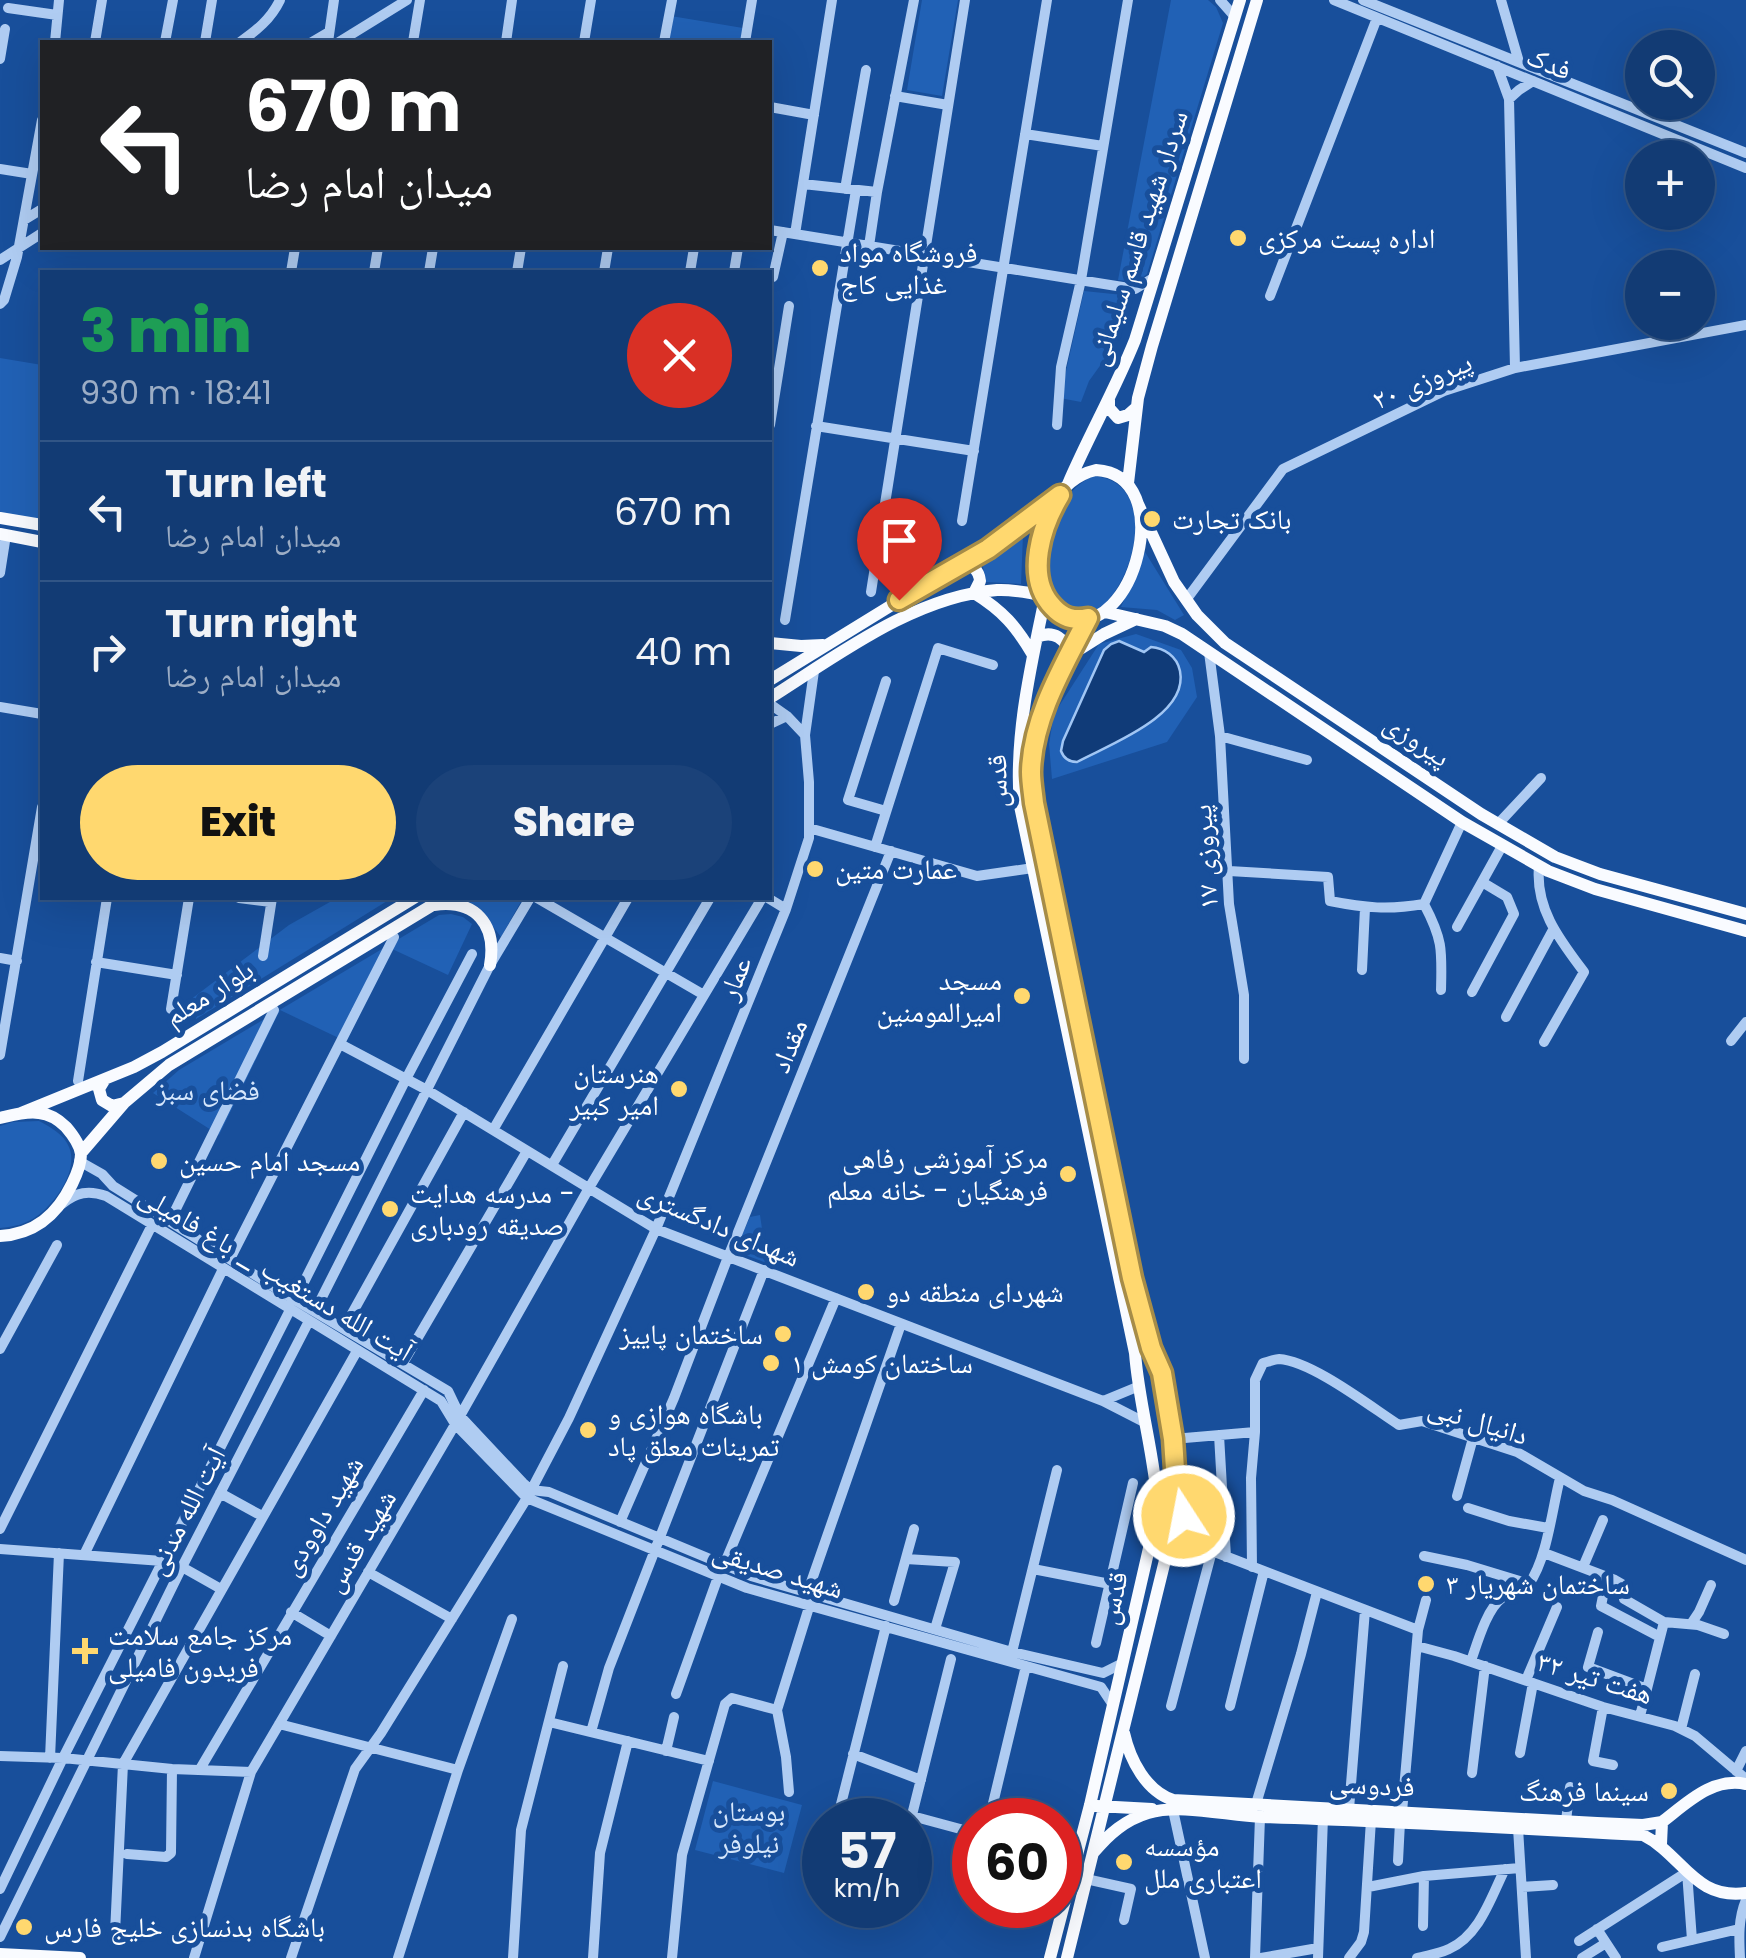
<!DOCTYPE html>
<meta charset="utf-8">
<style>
:root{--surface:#123b74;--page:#1b4279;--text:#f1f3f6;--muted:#9cadc5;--line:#315586;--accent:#ffd86f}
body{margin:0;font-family:Poppins,"Noto Naskh Arabic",sans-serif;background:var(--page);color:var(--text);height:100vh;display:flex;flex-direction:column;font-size:38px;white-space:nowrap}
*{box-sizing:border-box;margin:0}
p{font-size:32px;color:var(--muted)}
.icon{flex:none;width:55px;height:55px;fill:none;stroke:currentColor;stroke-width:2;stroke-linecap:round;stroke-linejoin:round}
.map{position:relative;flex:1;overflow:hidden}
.sheet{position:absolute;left:40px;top:270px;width:732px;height:630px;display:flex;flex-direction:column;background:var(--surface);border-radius:0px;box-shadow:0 10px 40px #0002,0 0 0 2px var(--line)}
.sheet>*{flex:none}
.top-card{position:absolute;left:40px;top:40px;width:732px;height:210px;border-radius:0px;box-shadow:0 10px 40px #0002,0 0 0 2px var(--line);background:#202124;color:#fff;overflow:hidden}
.controls{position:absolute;left:1625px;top:30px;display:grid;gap:20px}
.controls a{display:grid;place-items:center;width:90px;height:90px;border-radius:50%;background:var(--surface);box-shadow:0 10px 40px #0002,0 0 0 2px var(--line);font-size:50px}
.speed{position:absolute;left:802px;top:1798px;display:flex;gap:20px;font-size:50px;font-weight:700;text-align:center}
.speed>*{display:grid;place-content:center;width:130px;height:130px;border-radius:50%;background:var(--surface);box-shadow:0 10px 40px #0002,0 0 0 2px var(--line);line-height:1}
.speed small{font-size:25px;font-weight:400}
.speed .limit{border:15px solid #d22;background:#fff;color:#111}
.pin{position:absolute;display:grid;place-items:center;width:85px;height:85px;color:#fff;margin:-102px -42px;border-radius:50% 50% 50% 0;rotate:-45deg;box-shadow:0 0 10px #0007}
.pin .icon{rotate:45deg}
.me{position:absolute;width:110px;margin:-55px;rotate:349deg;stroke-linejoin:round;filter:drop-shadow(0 0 8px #0008)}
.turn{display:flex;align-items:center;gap:35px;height:210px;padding:0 40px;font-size:45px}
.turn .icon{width:130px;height:130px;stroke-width:2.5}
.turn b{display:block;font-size:70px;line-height:85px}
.round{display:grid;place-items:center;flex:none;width:105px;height:105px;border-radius:52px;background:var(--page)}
.summary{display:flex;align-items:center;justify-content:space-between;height:170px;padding:0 40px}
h1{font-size:60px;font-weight:800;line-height:75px;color:#1e9e55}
.button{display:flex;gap:20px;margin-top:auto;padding:20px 40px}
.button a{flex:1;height:115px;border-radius:60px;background:var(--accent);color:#111;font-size:40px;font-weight:800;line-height:115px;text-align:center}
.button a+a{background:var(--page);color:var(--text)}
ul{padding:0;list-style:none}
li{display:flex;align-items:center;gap:30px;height:140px;padding:0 40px;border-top:2px solid var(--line)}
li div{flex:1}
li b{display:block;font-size:38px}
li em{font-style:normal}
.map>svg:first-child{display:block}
.green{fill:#2161b5}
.water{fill:#103b78;stroke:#a1c6f4;stroke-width:2.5}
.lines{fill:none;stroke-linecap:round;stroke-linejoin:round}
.minor{stroke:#afccf2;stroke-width:10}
.major{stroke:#f9fbff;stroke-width:12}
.route-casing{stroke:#a68c48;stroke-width:25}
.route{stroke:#ffd86f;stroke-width:18}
.poi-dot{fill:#ffd86f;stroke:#184f9b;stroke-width:4}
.labels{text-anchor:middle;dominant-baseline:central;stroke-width:10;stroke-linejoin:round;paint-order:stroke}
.street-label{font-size:28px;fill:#fff;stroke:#184f9b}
.poi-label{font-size:28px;fill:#fff;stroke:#184f9b;text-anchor:start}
.park-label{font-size:28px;fill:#d6e7fc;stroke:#184f9b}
</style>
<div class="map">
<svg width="1746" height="1958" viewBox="0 0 1746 1958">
<rect width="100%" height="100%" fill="#184f9b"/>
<path class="green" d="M 922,0 L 958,0 L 942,96 L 907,90 Z
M 1171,0 L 1208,0 L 1216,7 L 1223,23 L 1147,274 L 1137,282 L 1118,280 Z
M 665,15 L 743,28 L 740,42 L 660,42 Z
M 1084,291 L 1123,295 L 1112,349 L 1089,381 L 1081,402 L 1060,398 Z
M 0,358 L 42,365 L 42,525 L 0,518 Z
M 1092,476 C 1176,480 1120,638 1069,612 C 1060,607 1053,597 1050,588 C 1034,548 1054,497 1092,476 Z
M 1023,535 L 1021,584 L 986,582 L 982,562 Z
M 1145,552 L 1184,615 L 1175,620 L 1157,610 L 1121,607 Z
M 1136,634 L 1181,650 L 1192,668 L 1197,697 L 1167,742 L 1052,779 L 1049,744 L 1054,714 L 1099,644 Z
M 337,898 L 392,898 L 196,1019 L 190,1000 L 289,925 Z
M 465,898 L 523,898 L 501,937 L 478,907 L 463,899 Z
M 451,914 L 463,917 L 472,924 L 448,975 L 390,948 L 345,1041 L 280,1010 L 219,1135 L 153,1093 L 179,1070 L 439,915 Z
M 39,1121 C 50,1127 64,1134 69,1147 C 79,1170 55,1203 37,1216 C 27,1224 13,1227 0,1228 L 0,1126 L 13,1122 Z
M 760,1215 L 767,1263 L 735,1251 L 750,1217 Z
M 713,1781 L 802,1805 L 784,1873 L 695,1850 Z"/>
<path class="water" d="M 1119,641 L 1144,652 L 1151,647 C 1164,648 1177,656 1180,671 C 1189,716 1108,745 1077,762 C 1069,762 1064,759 1061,751 L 1063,741 L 1104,650 L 1111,644 Z"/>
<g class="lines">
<path class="minor" d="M 1220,0 L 1235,17
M 1334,0 L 1746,168
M 1363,0 L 1746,153
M 1501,0 L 1519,62
M 8,8 L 57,15
M 55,42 L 59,0
M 95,42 L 102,0
M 165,42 L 173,0
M 205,42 L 212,0
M 240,42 C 256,31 271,19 280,0
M 312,42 L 329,32
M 328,42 L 334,0
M 339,42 L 407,0
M 413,42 L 420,0
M 506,42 L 512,0
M 584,42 L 591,0
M 664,42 L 672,0
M 745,42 L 752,0
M 0,59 L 5,29
M 1497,66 L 1509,99 L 1519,90 L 1533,81
M 895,96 L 948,105
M 1509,99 L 1515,368
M 770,107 L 814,115
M 1025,134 L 1103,146
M 0,169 L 32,174
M 803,184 L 877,192
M 845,189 L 866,70
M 24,220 L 42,209
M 770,230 L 1135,289 L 1155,277
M 795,234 L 832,0
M 869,246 L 877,192 L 914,0
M 0,260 L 42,233
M 291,272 L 295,248
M 374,272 L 378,248
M 429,272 L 433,248
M 517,272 L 521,248
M 604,272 L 608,248
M 690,272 L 694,248
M 734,272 L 738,248
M 773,277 L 783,232
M 1270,296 L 1377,18
M 0,304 L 4,300 L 17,257 L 42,120
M 770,425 L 789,306
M 1057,425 L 1061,367 L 1081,280 L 1128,0
M 816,426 L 974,451
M 962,521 L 1047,0
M 0,573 L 6,535
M 871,592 L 965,0
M 1186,600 L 1283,469 L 1444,391 L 1515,368 L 1746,325
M 785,620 L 856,190
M 1209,652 L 1220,736 L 1229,904 L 1244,995 L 1244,1059
M 886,681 L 848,800 L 886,811
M 770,704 L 787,716 L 805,735 L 814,671
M 0,707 L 42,714
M 770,724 L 787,716
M 1220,736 L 1307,760
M 1498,824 L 1541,778
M 809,828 L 977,876 L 1033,868
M 875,847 L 938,648 L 993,665
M 1539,866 C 1535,909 1560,940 1584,972 L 1544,1042
M 1229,871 L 1328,877 L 1330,901 C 1365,908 1389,910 1424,904 L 1462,822
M 239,898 L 271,902
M 537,898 L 704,995
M 768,898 L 786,909
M 1424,904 C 1443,940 1442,950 1441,990
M 1457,927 L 1502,846
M 263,956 L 272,898
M 0,958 L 17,961
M 96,962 L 177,975
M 1362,970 L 1365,908
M 1472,992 L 1514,914 L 1507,897 L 1482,882
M 171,1009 L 189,898
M 1506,1017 L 1553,930
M 1731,1041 L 1746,1022
M 340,1044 L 427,1090 L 656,1229 L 1103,1401 L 1144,1422
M 0,1055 L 42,807
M 78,1081 L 107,898
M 493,1130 L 628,898
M 79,1161 L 102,1174 L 113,1186 L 295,1300 L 448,1391 L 460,1416 L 523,1483 L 531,1490 L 549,1492 L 751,1576 L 1012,1652 L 1103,1673 L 1123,1663
M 552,1165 L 710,898
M 62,1204 C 76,1192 89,1190 106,1196 L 441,1401 L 455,1424 L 527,1498 L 747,1588 L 1101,1687 L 1113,1705
M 170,1221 L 274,1010
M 230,1259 L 394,937
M 295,1300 L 406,1079 L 472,954
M 315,1311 L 490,965 L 530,898
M 344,1328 L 464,1112
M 0,1349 L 57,1245
M 403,1363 L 527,1151
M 1103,1401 L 1137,1387
M 1219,1435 L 1226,1557
M 1173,1439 L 1255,1432
M 220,1493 L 262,1516
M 1457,1496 L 1473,1438
M 1468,1508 L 1509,1521 L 1548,1528
M 620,1522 L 674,1398 L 728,1257 L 891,851
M 0,1529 L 152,1225
M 0,1549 L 162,1561
M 1544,1553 L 1615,1580 L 1622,1584 L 1624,1599 L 1664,1622 L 1698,1625 L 1724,1634
M 84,1555 L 223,1269
M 1424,1556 L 1467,1565 L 1529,1584
M 906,1559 L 955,1562 L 935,1629
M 724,1565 L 836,1298
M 182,1567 L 221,1589
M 1252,1567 L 1251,1478 L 1255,1432 L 1255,1380 L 1263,1363 C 1267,1362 1276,1359 1279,1359 C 1312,1361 1371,1407 1399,1425 L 1422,1421 L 1517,1452 L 1584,1491 L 1612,1500 L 1746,1560
M 1583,1567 L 1603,1520
M 1033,1569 L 1110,1584
M 368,1572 L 452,1619
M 808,1591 L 901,1324
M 1603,1596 L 1601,1606 L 1660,1637
M 894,1601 L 914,1529
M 291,1612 L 331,1636
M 1691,1624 L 1699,1612 L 1711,1585
M 1598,1632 L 1588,1667 L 1647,1689
M 1096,1643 L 1133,1483
M 1417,1646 L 1454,1656 L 1603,1707 L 1675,1726 L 1695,1736 L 1746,1779
M 1012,1652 L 1057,1470
M 1471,1661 C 1477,1644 1487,1608 1502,1598 C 1511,1591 1521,1594 1529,1584 C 1547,1559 1552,1510 1560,1478
M 1526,1680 L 1557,1607
M 676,1694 L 718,1577
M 1171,1706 L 1212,1551 L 1418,1630
M 1230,1706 L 1264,1571
M 1603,1707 L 1593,1761 L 1613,1765
M 1640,1716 L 1664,1622
M 549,1722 L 709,1761
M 279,1724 L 458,1770
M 1681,1729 L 1695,1674
M 591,1732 L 609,1668 L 764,1270
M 666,1751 L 674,1717
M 1520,1753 L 1533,1683
M 853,1754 L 921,1780
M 0,1756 L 63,1758 L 172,1769 L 251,1772
M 50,1758 L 59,1553
M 200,1769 L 424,1390
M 1736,1771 L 1746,1751
M 1472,1773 L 1485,1666
M 789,1792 L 786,1757 L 777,1710 L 810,1604
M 1256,1804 L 1301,1654 L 1317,1592
M 1349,1809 L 1365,1610
M 1173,1810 L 1205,1958
M 1402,1812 L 1418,1630 L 1426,1600
M 912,1816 L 975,1833
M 837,1820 L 886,1626
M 989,1820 L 1026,1666
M 1566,1821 L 1570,1787
M 910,1823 L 951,1659
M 1518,1828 L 1526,1958
M 127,1854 L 166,1857 L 171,1853 L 172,1769
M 1398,1861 L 1400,1822
M 824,1876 L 825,1870
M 1086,1879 L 1131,1889 L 1124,1920
M 1368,1887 L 1424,1876 L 1520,1868
M 1522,1887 L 1553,1885
M 0,1889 L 63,1758 L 290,1310
M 973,1893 L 975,1882
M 1423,1926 L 1424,1876
M 1597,1929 L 1616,1958
M 115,1933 L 123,1764 L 357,1351
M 0,1937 L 182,1567 L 309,1321
M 1579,1941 L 1687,1872 L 1692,1940
M 1662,1947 L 1739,1929
M 194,1958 L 251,1772 L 460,1416 L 589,1188 L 762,898
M 291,1958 L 355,1769 L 381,1733 L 527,1498 L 569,1418 L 656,1229 L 786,909 L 809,838 L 809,782 L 805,735
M 398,1958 L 458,1770 L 512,1619
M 513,1958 L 521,1830 L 563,1666
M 593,1958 L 600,1853 L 628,1741
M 672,1958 L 682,1855 L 725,1704 L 732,1698 L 777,1710
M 1255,1958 L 1260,1817
M 1261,1958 L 1318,1948
M 1318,1958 L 1323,1817
M 1349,1958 L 1361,1942 L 1364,1932 L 1371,1820
M 1417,1958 C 1428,1955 1439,1954 1449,1949 C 1480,1935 1491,1897 1505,1869
M 1582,1958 L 1606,1943
M 1740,1958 C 1739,1938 1738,1919 1746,1900"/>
<path class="major" d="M 1109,400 L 1109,408 L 1118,418 L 1128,415 L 1137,407
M 1096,470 C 1179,475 1134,640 1068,618 C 1053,613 1044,598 1041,584 C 1034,542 1048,481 1096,470 Z
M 1128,483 L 1138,398 L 1152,346 L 1257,0
M 1068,484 C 1089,435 1115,390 1135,340 L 1240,0
M 1138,504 L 1174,582 L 1197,615 L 1225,643 L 1481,814 L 1555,857 L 1600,874 L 1746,914
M 0,518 L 42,525
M 0,534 L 42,542
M 959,565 C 971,562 979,570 980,581 L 974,593 C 1003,611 1016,626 1033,655
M 1045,598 C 1031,665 1014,737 1020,806 L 1135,1353 C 1139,1406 1155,1456 1158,1509 L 1090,1805 L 1050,1958
M 1105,612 L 1165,626 L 1182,634 L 1462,822 L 1548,871 L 1595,889 L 1746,931
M 1037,637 C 1053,630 1067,638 1069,656 L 1104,634 L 1136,619
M 770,643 L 801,646 L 823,645
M 770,680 L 957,565 L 988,549 L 1050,503
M 770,698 C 838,655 915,596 997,590 C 1012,589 1028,593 1043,595
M 434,905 C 476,899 497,925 490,965
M 105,1079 L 99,1089 L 102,1100 L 112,1106 L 124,1103
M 21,1113 L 134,1067 L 162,1052 L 414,898
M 0,1118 C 13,1115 26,1111 39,1113 C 49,1114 59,1120 66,1127 C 72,1134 80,1145 81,1154 C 81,1164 76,1176 72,1184 C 57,1215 35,1234 0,1236
M 81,1153 L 124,1103 L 169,1065 L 444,898
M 1167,1553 C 1184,1546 1194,1547 1212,1551 L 1197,1535 L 1174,1500
M 1124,1733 C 1130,1760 1146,1791 1173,1800 L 1597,1823 L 1643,1825 L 1662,1822
M 1097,1806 L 1152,1809
M 1661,1844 L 1662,1822 C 1687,1803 1712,1777 1746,1784
M 1094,1852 C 1109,1834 1125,1820 1148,1813 C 1182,1803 1228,1816 1262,1817 C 1389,1821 1516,1828 1643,1835 C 1683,1855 1694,1900 1746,1893
M 0,1954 L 80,1958
M 1067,1958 L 1171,1536 L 1176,1485 L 1171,1422 L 1161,1373 L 1151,1348 L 1133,1278 L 1034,803 C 1033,793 1031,782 1031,772 C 1032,718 1064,665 1088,618"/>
</g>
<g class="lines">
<defs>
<path id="route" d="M 899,600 L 988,549 L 1060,495 C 1042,525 1024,577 1053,607 C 1063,618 1074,621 1088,618 C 1064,665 1032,718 1031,772 C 1031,782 1033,793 1034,803 L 1132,1278 L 1151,1348 L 1162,1373 L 1173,1439 L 1176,1484 L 1174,1500 L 1184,1516"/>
</defs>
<use href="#route" class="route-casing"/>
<use href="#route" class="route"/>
</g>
<g class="poi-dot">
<circle cx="1238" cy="238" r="10"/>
<circle cx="820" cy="268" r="10"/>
<circle cx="1152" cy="519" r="10"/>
<circle cx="815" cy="869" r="10"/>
<circle cx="1022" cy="996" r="10"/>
<circle cx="679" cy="1089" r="10"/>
<circle cx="159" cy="1161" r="10"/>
<circle cx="1068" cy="1174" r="10"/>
<circle cx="390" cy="1209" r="10"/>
<circle cx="866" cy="1292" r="10"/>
<circle cx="783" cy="1334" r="10"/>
<circle cx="771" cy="1363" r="10"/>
<circle cx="588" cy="1430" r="10"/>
<circle cx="1426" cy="1584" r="10"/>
<path d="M80 1636h10v10h10v10h-10v10h-10v-10h-10v-10h10z"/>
<circle cx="1669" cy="1791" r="10"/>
<circle cx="1124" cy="1862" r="10"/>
<circle cx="24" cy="1927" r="10"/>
</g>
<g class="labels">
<g class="street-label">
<text transform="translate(1549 63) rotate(22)">فدک</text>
<text transform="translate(1138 238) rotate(-72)">سردار شهید قاسم سلیمانی</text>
<text transform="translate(1422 381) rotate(-23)">پیروزی ۲۰</text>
<text transform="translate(1417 740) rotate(34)">پیروزی</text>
<text transform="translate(997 781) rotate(-91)">قدس</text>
<text transform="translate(1205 857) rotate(-94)">پیروزی ۱۷</text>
<text transform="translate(735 978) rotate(-68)">عمار</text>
<text transform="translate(209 993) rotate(-32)">بلوار معلم</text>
<text transform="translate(789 1046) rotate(-68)">مقداد</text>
<text transform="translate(719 1225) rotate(23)">شهدای دادگستری</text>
<text transform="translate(276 1273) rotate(31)">آیت الله دستغیب _ باغ فامیلی</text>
<text transform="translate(1478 1421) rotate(17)">دانیال نبی</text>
<text transform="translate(186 1511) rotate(-63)">آیت الله مدنی</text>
<text transform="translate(322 1516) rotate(-59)">شهید داوودی</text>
<text transform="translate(360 1541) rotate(-59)">شهید قدس</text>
<text transform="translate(778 1570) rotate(17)">شهید صدیقی</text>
<text transform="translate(1113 1598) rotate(-77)">قدس</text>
<text transform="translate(1595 1678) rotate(17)">هفت تیر ۳۲</text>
<text transform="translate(1372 1785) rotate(3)">فردوسی</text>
</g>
<g class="poi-label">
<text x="1258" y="238">اداره پست مرکزی</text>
<text x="840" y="252">فروشگاه مواد<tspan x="840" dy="32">غذایی کاج</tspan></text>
<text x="1172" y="519">بانک تجارت</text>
<text x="835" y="869">عمارت متین</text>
<text x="1002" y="980" text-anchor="end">مسجد<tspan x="1002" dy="32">امیرالمومنین</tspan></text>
<text x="659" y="1073" text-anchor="end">هنرستان<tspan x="659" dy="32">امیر کبیر</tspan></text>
<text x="1048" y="1158" text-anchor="end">مرکز آموزشی رفاهی<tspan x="1048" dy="32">فرهنگیان - خانه معلم</tspan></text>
<text x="179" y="1161">مسجد امام حسین</text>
<text x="410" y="1193">مدرسه هدایت -<tspan x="410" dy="32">صدیقه رودباری</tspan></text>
<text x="886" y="1292">شهردای منطقه دو</text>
<text x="763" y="1334" text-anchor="end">ساختمان پاییز</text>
<text x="791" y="1363">ساختمان کومش ۱</text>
<text x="608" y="1414">باشگاه هوازی و<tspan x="608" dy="32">تمرینات معلق پاد</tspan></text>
<text x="1446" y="1584">ساختمان شهریار ۳</text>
<text x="108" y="1635">مرکز جامع سلامت<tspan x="108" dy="32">فریدون فامیلی</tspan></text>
<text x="1649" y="1791" text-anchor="end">سینما فرهنگ</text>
<text x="1144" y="1846">مؤسسه<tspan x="1144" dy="32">اعتباری ملل</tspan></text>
<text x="44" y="1927">باشگاه بدنسازی خلیج فارس</text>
</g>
<g class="park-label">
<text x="208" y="1090">فضای سبز</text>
<text x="749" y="1811">بوستان<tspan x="749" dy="32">نیلوفر</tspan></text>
</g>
</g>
</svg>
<div class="controls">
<a><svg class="icon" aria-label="search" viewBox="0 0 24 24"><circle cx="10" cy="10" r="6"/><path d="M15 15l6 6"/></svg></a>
<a>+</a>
<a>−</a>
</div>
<div class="speed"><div>57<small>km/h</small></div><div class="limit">60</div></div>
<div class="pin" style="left:899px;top:600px;background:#d93025"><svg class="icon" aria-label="arrive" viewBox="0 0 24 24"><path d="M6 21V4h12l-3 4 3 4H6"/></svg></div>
<svg class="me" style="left:1184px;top:1516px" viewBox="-20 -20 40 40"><circle r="17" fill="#ffd86f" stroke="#fff" stroke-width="3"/><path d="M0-11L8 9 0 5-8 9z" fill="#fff"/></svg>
<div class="top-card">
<div class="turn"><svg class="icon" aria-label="left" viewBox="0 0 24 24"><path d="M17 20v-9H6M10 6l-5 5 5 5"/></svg><div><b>670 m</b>میدان امام رضا</div></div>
</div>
<section class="sheet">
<div class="summary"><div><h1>3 min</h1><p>930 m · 18:41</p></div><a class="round" style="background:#d93025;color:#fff"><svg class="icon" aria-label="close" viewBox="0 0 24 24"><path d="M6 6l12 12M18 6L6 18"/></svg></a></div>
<ul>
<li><svg class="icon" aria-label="left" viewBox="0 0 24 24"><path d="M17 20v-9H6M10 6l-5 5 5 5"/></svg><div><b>Turn left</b><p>میدان امام رضا</p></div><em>670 m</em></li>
<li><svg class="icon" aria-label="right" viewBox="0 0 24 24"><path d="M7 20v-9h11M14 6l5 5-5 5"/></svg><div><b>Turn right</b><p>میدان امام رضا</p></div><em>40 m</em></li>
</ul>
<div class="button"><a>Exit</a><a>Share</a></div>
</section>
</div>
